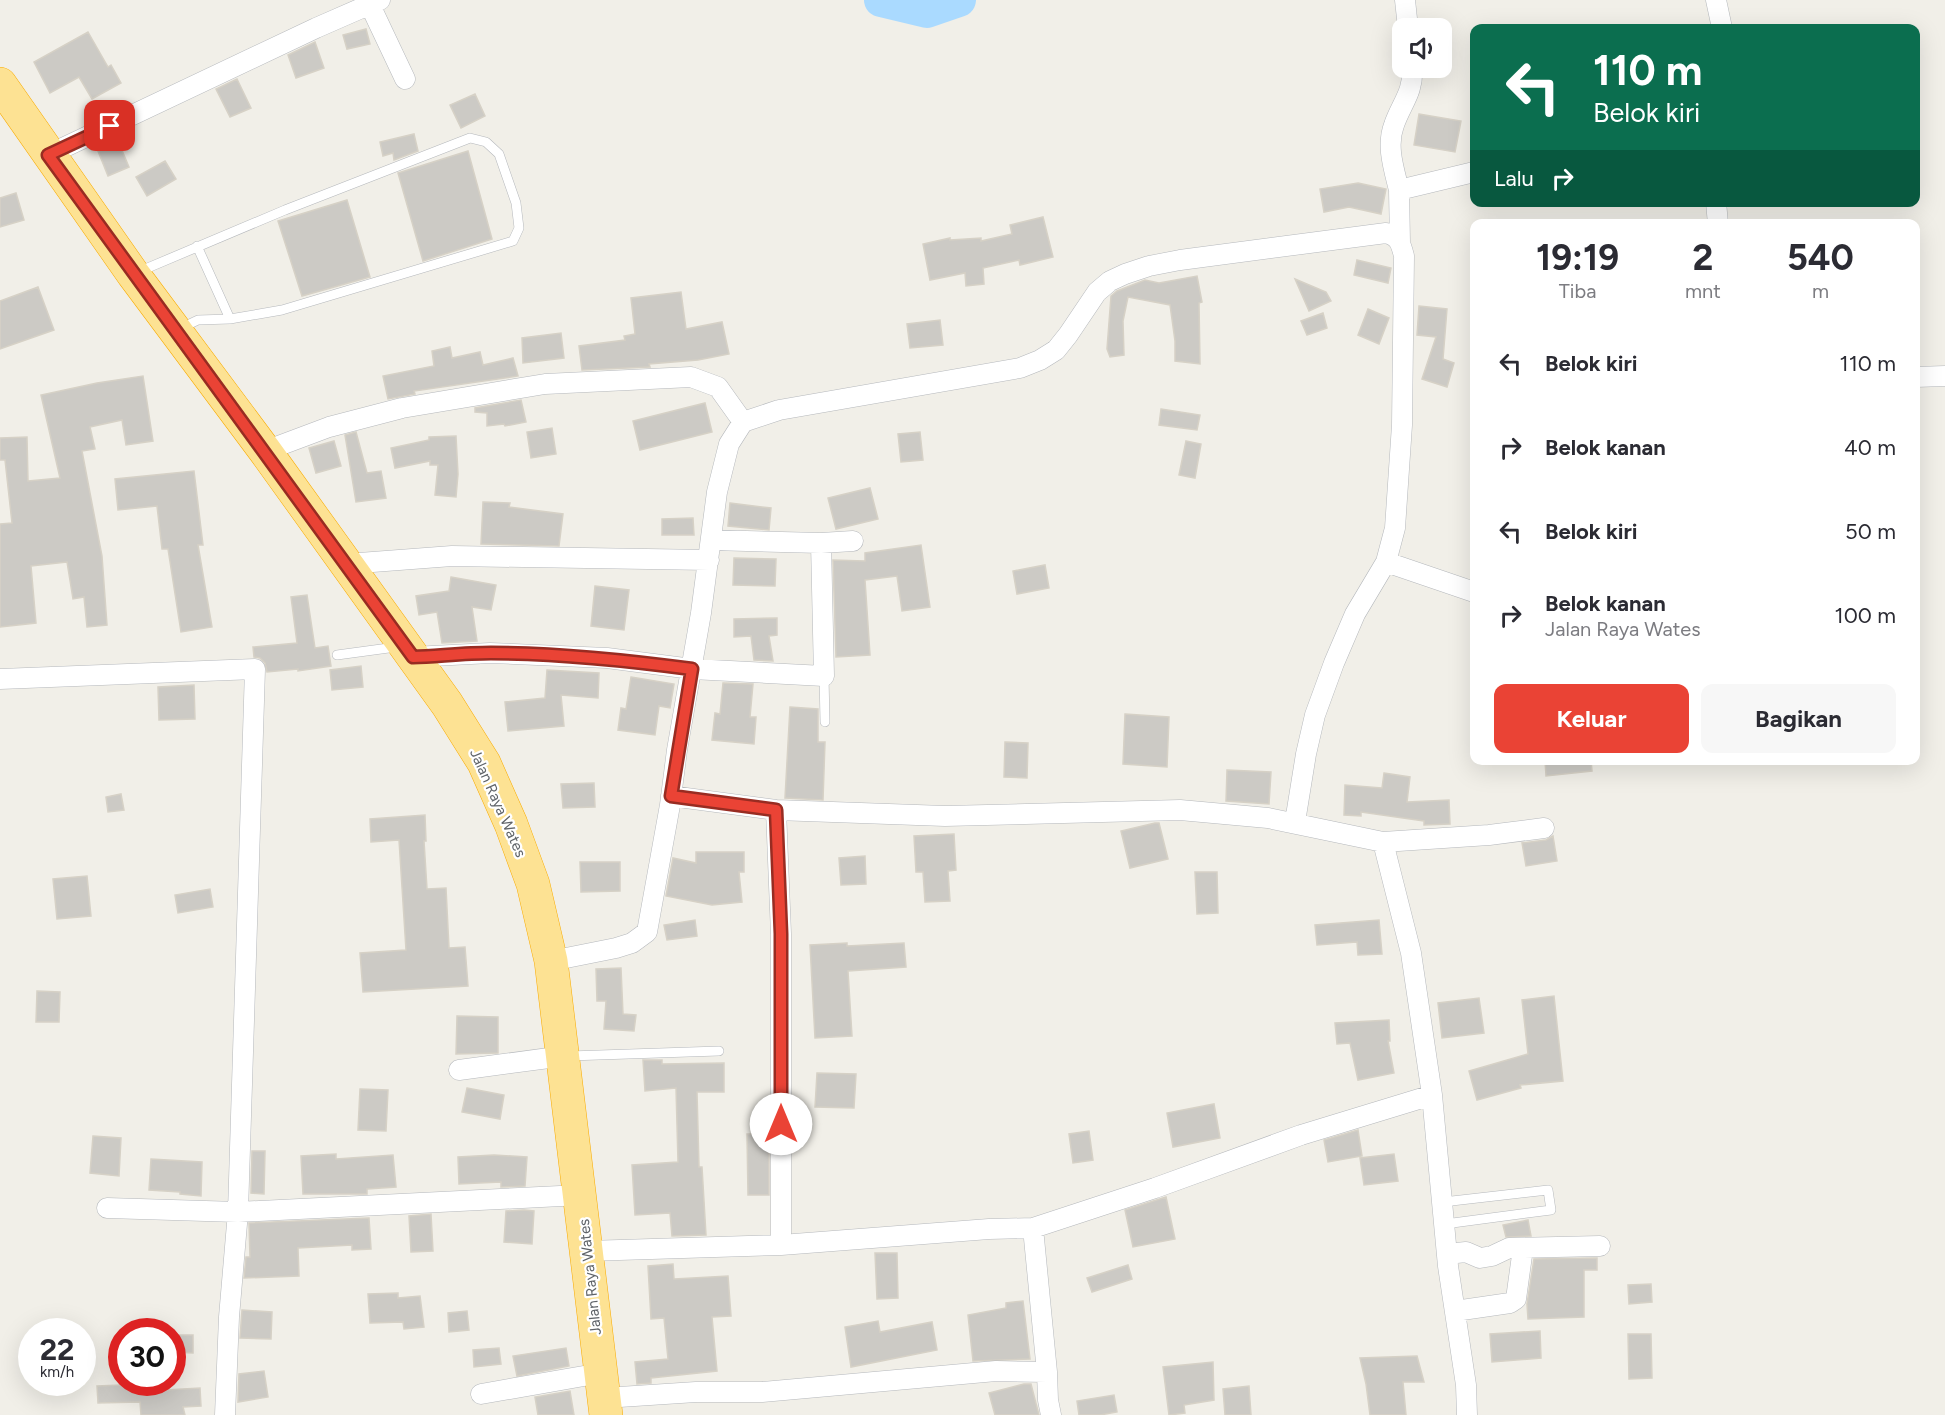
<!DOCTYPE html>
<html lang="id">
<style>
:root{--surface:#fff;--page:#f7f7f7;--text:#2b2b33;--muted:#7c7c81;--accent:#ea4335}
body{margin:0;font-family:Figtree,sans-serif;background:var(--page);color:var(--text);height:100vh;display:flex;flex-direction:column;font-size:22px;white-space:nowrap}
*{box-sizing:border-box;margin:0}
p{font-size:20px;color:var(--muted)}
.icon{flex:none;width:33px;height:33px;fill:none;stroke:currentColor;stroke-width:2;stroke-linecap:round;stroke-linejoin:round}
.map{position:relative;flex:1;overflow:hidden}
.side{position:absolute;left:1470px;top:219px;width:450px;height:546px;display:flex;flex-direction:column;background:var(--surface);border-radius:12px;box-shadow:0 6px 24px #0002}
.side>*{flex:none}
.top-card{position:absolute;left:1470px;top:24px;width:450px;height:183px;border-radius:12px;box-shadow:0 6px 24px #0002;background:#0b6e4f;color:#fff;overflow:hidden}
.buttons{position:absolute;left:1392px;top:18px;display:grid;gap:12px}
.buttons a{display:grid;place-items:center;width:60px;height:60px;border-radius:12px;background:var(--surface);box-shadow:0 6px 24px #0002;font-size:30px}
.speed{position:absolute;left:18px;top:1318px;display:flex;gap:12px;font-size:30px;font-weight:700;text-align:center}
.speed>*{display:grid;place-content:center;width:78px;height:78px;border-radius:50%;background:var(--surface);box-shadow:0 6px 24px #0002;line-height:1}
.speed small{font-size:15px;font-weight:400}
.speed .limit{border:9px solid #d22;background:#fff;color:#111}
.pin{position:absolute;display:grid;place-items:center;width:51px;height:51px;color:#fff;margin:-26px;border-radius:12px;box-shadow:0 3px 9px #0006}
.me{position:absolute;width:66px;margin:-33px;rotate:0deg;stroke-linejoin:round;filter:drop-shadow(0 0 4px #0008)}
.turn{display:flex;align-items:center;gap:21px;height:126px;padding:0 24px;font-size:27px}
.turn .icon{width:78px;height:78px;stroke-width:2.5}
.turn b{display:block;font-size:42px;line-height:51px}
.then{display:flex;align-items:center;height:57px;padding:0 24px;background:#0003;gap:12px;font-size:22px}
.eta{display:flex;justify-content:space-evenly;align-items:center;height:102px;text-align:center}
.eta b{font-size:36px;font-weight:700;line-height:42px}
.primary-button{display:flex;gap:12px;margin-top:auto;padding:12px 24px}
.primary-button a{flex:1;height:69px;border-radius:12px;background:var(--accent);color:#fff;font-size:24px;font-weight:700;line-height:69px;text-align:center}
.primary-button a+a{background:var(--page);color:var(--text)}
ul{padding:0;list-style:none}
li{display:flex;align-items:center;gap:18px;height:84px;padding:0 24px}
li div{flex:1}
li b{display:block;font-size:22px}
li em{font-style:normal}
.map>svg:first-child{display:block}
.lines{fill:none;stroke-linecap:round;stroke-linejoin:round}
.river{stroke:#aadaff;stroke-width:34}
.building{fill:#cccac5;stroke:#d6d1c6;stroke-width:1.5}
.lane-casing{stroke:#b5b8bc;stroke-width:10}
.street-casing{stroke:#b5b8bc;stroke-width:21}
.highway-casing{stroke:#f9ab00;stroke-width:34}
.lane{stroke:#fff;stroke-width:9}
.street{stroke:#fff;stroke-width:20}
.highway{stroke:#fde293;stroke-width:33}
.route-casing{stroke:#982c22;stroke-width:15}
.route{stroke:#ea4335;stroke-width:10}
.labels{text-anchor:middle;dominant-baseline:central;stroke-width:4.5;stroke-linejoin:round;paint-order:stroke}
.street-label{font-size:15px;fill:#5f6368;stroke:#fff}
</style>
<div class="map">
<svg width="1945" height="1415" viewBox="0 0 1945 1415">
<rect width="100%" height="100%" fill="#f1efe8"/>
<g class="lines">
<path class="river" d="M 881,0 L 927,11 L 959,0"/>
</g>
<path class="building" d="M 366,29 L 370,44 L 347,49 L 343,35 Z
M 88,32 L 108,67 L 111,65 L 121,83 L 92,99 L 79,77 L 50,93 L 34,62 Z
M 315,42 L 324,68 L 296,78 L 288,55 Z
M 237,79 L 251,108 L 230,117 L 216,89 Z
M 475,94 L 485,116 L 461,128 L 450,105 Z
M 1419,114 L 1461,121 L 1455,152 L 1414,145 Z
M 414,134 L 418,151 L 394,160 L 393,153 L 383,156 L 380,142 Z
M 116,136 L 129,167 L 108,176 L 96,146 Z
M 468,151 L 492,239 L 423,261 L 398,173 Z
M 165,161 L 176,179 L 147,196 L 136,177 Z
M 1358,183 L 1386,189 L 1381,214 L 1349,207 L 1324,212 L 1320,189 Z
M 16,193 L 24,220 L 0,227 L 0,198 Z
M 347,200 L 370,277 L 302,296 L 278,221 Z
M 1043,217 L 1053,257 L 1020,265 L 1019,260 L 983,268 L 984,284 L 966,286 L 965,273 L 930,280 L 923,244 L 950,238 L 950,240 L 981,238 L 981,241 L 1012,234 L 1010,225 Z
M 1357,260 L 1391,268 L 1388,283 L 1354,275 Z
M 1197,276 L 1202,302 L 1199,303 L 1200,364 L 1175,361 L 1175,341 L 1170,305 L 1128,297 L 1123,321 L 1124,355 L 1110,357 L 1107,349 L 1111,296 L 1117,291 L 1145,280 L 1159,283 Z
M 1295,279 L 1326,292 L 1331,301 L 1309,311 Z
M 38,287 L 54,330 L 0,349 L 0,301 Z
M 681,292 L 686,329 L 722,322 L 729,354 L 698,360 L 649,364 L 650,367 L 582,370 L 579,346 L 625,340 L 624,336 L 635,334 L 631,298 Z
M 1419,306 L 1447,309 L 1443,359 L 1454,363 L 1447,387 L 1422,379 L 1436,337 L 1417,335 Z
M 1368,309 L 1389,318 L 1379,344 L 1358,335 Z
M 1323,313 L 1327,328 L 1307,335 L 1301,321 Z
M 940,320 L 943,345 L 910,348 L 907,324 Z
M 561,333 L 564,358 L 523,363 L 522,338 Z
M 450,347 L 452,358 L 480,352 L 483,365 L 513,358 L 518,376 L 414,391 L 415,394 L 388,399 L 383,376 L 434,366 L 432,351 Z
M 143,376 L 153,441 L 126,445 L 122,420 L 90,427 L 95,449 L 82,451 L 102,556 L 107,625 L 87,627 L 84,597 L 73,599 L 67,562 L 31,566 L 36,623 L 0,627 L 0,524 L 12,523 L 5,460 L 0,460 L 0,438 L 27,437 L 28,481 L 60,478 L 41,395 L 97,383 Z
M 521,400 L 526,422 L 505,426 L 504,424 L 487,426 L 487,413 L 475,412 L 475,408 Z
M 705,403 L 712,432 L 640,450 L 633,421 Z
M 1161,409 L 1200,415 L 1197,430 L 1159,425 Z
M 552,428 L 556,454 L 531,458 L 527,432 Z
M 356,432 L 367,473 L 381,471 L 386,498 L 356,502 L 345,435 Z
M 920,432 L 923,460 L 901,462 L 898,434 Z
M 456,436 L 458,474 L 456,497 L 435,495 L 438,465 L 430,465 L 430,461 L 395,468 L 391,448 L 429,440 L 429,437 Z
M 334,441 L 341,466 L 316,473 L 309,448 Z
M 1186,441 L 1201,444 L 1195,478 L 1179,475 Z
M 194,471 L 203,545 L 198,545 L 212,627 L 181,632 L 168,549 L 162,549 L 157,506 L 118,510 L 115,479 Z
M 870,488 L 878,519 L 836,529 L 828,498 Z
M 483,502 L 510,503 L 509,507 L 563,514 L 559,546 L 481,544 Z
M 730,503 L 771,508 L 769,530 L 728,526 Z
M 693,518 L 694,535 L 662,535 L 662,519 Z
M 921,545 L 930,607 L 902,611 L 897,576 L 865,580 L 870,655 L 836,657 L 833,560 L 865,561 L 865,553 Z
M 734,558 L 776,559 L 775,586 L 733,585 Z
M 1045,565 L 1049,588 L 1017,594 L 1013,571 Z
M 451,577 L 496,585 L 491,610 L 472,607 L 477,641 L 442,643 L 437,612 L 419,615 L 416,596 L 449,591 Z
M 595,586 L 629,590 L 624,630 L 591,626 Z
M 307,595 L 315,648 L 328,646 L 331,666 L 298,671 L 298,669 L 267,672 L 265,663 L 260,658 L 254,657 L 253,647 L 297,643 L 291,597 Z
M 777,618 L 777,635 L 769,636 L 773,661 L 754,660 L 751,636 L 734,637 L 734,619 Z
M 361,666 L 363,687 L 332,690 L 330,670 Z
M 547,670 L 599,673 L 598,698 L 561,695 L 564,726 L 508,731 L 505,702 L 545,698 Z
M 631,677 L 674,684 L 670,708 L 659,706 L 655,735 L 618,730 L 621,708 L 626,709 Z
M 723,683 L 753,684 L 750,717 L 756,717 L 754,744 L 712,740 L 715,713 L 720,714 Z
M 194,685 L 195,719 L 159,720 L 158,687 Z
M 790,707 L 818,709 L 818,742 L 825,742 L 823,800 L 785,798 Z
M 1125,714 L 1169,717 L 1167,767 L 1123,764 Z
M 1005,742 L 1028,743 L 1027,778 L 1004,777 Z
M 1545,760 L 1591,760 L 1592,771 L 1546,776 Z
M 1227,770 L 1271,772 L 1269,804 L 1226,801 Z
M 1384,773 L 1410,777 L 1407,802 L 1449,800 L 1450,824 L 1424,825 L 1424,821 L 1361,812 L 1361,816 L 1344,815 L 1345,785 L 1382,788 Z
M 594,783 L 595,807 L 563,808 L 561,784 Z
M 121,794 L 124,810 L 108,812 L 106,797 Z
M 425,815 L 426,841 L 424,841 L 427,889 L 446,888 L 449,948 L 465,947 L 468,986 L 363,992 L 360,953 L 406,950 L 399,840 L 371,842 L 370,819 Z
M 1155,823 L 1159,823 L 1168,859 L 1130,868 L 1121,831 Z
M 954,834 L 956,870 L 948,871 L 950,901 L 925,902 L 923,872 L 916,872 L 914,836 Z
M 1553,836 L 1557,861 L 1526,866 L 1522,843 L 1546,840 Z
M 696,852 L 744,852 L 744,872 L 739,872 L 742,902 L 712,905 L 666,896 L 673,858 L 696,863 Z
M 865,856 L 866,884 L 841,885 L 839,858 Z
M 580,862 L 620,862 L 620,891 L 581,892 Z
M 1195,872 L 1217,872 L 1218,913 L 1197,914 Z
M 87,876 L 91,916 L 57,919 L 53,879 Z
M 210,889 L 213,907 L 178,913 L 175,895 Z
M 695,920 L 697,936 L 667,940 L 664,925 Z
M 1379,920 L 1382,954 L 1358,955 L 1357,942 L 1317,945 L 1315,925 Z
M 847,943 L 847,946 L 904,943 L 906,967 L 848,971 L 852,1036 L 815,1038 L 810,945 Z
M 621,968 L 623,1014 L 636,1015 L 634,1031 L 604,1029 L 606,1001 L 597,1001 L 596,969 Z
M 37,991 L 60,992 L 59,1022 L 36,1022 Z
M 1554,996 L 1563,1081 L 1520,1085 L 1521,1088 L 1477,1100 L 1469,1071 L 1528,1054 L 1522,1000 Z
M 1479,998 L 1484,1033 L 1442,1038 L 1438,1003 Z
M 457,1016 L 498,1017 L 498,1053 L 456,1054 Z
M 1389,1020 L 1390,1041 L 1388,1041 L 1394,1073 L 1358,1080 L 1350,1043 L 1337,1044 L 1335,1023 Z
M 643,1060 L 662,1060 L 662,1064 L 724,1063 L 724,1092 L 697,1092 L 699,1167 L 702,1167 L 706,1235 L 672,1236 L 670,1213 L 635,1215 L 632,1165 L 678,1162 L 676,1088 L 645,1091 Z
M 817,1073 L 856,1074 L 854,1108 L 815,1107 Z
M 467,1088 L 504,1095 L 500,1119 L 462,1112 Z
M 360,1089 L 388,1090 L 386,1131 L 358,1130 Z
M 1214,1104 L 1220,1138 L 1173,1147 L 1167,1113 Z
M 1358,1130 L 1362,1156 L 1328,1162 L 1324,1140 Z
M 1089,1131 L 1093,1160 L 1073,1163 L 1069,1134 Z
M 747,1134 L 769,1134 L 769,1195 L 748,1195 Z
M 93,1136 L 121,1138 L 119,1176 L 90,1173 Z
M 252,1151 L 265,1151 L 264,1194 L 251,1193 Z
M 336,1154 L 336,1159 L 393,1155 L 396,1187 L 367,1189 L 367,1194 L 303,1194 L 301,1156 Z
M 1394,1154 L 1398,1181 L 1364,1185 L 1360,1158 Z
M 494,1155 L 527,1157 L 525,1186 L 501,1187 L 501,1182 L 459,1184 L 458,1157 Z
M 151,1159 L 202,1162 L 201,1196 L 180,1194 L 180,1192 L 149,1190 Z
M 1166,1197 L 1175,1239 L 1133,1247 L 1125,1210 Z
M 524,1210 L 534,1211 L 532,1244 L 504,1242 L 506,1211 Z
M 431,1214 L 433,1251 L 411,1252 L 409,1216 Z
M 369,1218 L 371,1249 L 352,1250 L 352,1245 L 298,1248 L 299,1276 L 244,1278 L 246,1257 L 250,1257 L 249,1223 Z
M 1528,1220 L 1531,1236 L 1506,1237 L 1503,1225 Z
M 875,1253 L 897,1253 L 898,1298 L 877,1299 Z
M 1597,1258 L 1597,1270 L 1584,1270 L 1584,1317 L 1528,1319 L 1527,1304 L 1534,1259 Z
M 673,1264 L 674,1279 L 728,1276 L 731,1316 L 712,1317 L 717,1371 L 651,1378 L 651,1383 L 637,1384 L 635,1362 L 668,1359 L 664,1318 L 651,1319 L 648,1266 Z
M 1128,1265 L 1132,1279 L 1092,1292 L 1087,1278 Z
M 1651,1284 L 1652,1302 L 1629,1304 L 1628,1285 Z
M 398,1293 L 398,1298 L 420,1296 L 424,1327 L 404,1329 L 403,1322 L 370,1323 L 368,1294 Z
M 1023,1301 L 1030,1359 L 973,1361 L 968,1315 L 1006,1308 L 1006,1303 Z
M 242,1310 L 272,1312 L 271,1339 L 240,1338 Z
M 467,1311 L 469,1330 L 449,1332 L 448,1313 Z
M 878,1321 L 880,1332 L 932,1322 L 937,1350 L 851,1367 L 845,1327 Z
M 1540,1331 L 1541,1358 L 1492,1362 L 1490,1334 Z
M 1628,1334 L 1651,1334 L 1652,1378 L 1629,1379 Z
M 172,1335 L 193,1335 L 193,1353 L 172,1352 Z
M 499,1348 L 501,1364 L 474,1367 L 473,1350 Z
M 566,1348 L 569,1366 L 517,1376 L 513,1356 Z
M 1417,1356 L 1424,1382 L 1403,1382 L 1406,1415 L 1370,1415 L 1366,1384 L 1360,1358 Z
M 1213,1362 L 1214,1400 L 1184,1405 L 1185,1413 L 1169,1415 L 1163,1367 Z
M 264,1371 L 268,1397 L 238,1402 L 239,1374 Z
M 147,1384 L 147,1391 L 200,1388 L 201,1406 L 183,1407 L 185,1415 L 141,1415 L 140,1402 L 98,1403 L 97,1386 Z
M 1024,1384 L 1031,1384 L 1039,1415 L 995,1415 L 989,1393 Z
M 1249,1386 L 1251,1415 L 1225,1415 L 1223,1389 Z
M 570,1391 L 574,1415 L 538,1415 L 535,1397 Z
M 1114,1395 L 1117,1412 L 1100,1415 L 1079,1415 L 1077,1401 Z"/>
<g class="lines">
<defs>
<path id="lane" d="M 197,246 L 230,319
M 138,272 L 285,210 L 470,138 L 486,142 L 499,154 L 516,203 L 519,228 L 513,241 L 282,310 L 230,319 L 198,320 L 179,329
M 337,655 L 396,647
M 824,676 L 825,722
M 569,1056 L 719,1051
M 1443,1202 L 1548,1190 L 1551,1210 L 1445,1224"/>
<path id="street" d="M 1405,0 L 1408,28
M 1716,0 L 1722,28
M 370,5 L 405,79
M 48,155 L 316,28 L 380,0
M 1399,190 C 1394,169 1386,146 1394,125 C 1401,104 1414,92 1412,68
M 1716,202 L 1718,224
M 1400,243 L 1399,190 L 1474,172
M 1916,377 L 1945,376
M 265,451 L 329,427 L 402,408 L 545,384 L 691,377 L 718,387 L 743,422
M 711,540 L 821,543 L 853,541
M 1386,562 L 1474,592
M 346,564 L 452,556 L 709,560
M 413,657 L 490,653 L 607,658 L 692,669 L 824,676 L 821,543
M 0,679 L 255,669 L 238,1212 L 229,1317 L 225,1415
M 671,796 L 776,810 L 945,816 L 1180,810 L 1268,818 L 1383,842 L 1489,835 L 1544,828
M 776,810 L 781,934 L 781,1245
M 1383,842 L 1411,953 L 1432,1095 L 1448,1266 L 1466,1385 L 1467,1415
M 551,961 L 616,948 L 632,943 L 647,932 L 670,805 L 677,750 L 701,613 L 717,492 L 729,444 L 743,422 L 779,410 L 1020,368 L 1040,360 L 1056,350 L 1068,335 L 1097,292 L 1110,281 L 1125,274 L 1149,266 L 1180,260 L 1386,233 C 1399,236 1401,244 1404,256 L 1402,425 L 1395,528 L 1386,562 L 1355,614 L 1334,663 L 1315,715 L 1306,754 L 1295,822
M 459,1070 L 564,1056
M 107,1208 L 238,1212 L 581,1195
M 1033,1228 L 1047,1372
M 587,1251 L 781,1245 L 989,1229 L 1033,1228 L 1155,1188 L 1301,1135 L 1432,1095
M 1447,1254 L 1466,1252 L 1480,1258 L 1492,1256 L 1509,1248 L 1600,1246
M 1455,1311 L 1510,1303 L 1516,1299 L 1523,1248
M 481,1394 L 601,1373
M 604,1398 L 696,1392 L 762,1392 L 996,1371 L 1047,1372 L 1048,1400 L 1051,1415"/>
<path id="highway" d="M 0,84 L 133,274 L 265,451 L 447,704 L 484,763 L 511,824 L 533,884 L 551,961 L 606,1415"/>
</defs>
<use href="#lane" class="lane-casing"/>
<use href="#street" class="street-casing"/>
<use href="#highway" class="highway-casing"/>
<use href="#lane" class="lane"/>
<use href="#street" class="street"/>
<use href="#highway" class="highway"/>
</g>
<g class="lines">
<defs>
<path id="route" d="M 110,126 L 48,155 L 413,657 C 439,656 465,653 491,653 C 558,653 625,660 692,669 L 671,796 L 776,810 L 781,934 L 781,1124"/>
</defs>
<use href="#route" class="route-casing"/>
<use href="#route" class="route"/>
</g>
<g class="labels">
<g class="street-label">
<text transform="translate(498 803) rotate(66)">Jalan Raya Wates</text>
<text transform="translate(590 1277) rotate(-96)">Jalan Raya Wates</text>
</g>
</g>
</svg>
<div class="buttons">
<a><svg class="icon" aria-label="sound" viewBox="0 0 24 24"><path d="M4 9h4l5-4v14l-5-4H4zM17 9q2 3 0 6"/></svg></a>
</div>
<div class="speed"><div>22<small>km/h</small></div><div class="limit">30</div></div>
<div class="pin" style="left:110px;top:126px;background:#d93025"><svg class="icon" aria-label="arrive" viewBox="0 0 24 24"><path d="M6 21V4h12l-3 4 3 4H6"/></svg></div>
<svg class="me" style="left:781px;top:1124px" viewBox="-20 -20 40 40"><circle r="19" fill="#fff"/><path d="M0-13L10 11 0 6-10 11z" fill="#ea4335"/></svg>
<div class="top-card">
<div class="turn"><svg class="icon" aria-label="left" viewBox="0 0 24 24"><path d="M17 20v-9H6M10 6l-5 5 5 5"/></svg><div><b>110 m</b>Belok kiri</div></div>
<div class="then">Lalu<svg class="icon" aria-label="right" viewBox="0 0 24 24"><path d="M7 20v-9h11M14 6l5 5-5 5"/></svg></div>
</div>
<section class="side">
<div class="eta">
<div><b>19:19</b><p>Tiba</p></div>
<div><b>2</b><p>mnt</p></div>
<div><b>540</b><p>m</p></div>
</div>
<ul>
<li><svg class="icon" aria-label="left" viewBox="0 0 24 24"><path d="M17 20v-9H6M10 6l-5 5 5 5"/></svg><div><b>Belok kiri</b></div><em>110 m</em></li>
<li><svg class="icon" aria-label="right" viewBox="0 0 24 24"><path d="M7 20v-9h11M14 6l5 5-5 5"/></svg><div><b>Belok kanan</b></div><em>40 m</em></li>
<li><svg class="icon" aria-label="left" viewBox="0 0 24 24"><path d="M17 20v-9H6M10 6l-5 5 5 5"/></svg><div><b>Belok kiri</b></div><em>50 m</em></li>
<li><svg class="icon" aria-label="right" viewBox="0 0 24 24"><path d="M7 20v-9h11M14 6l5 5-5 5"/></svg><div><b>Belok kanan</b><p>Jalan Raya Wates</p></div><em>100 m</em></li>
</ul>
<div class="primary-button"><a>Keluar</a><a>Bagikan</a></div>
</section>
</div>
